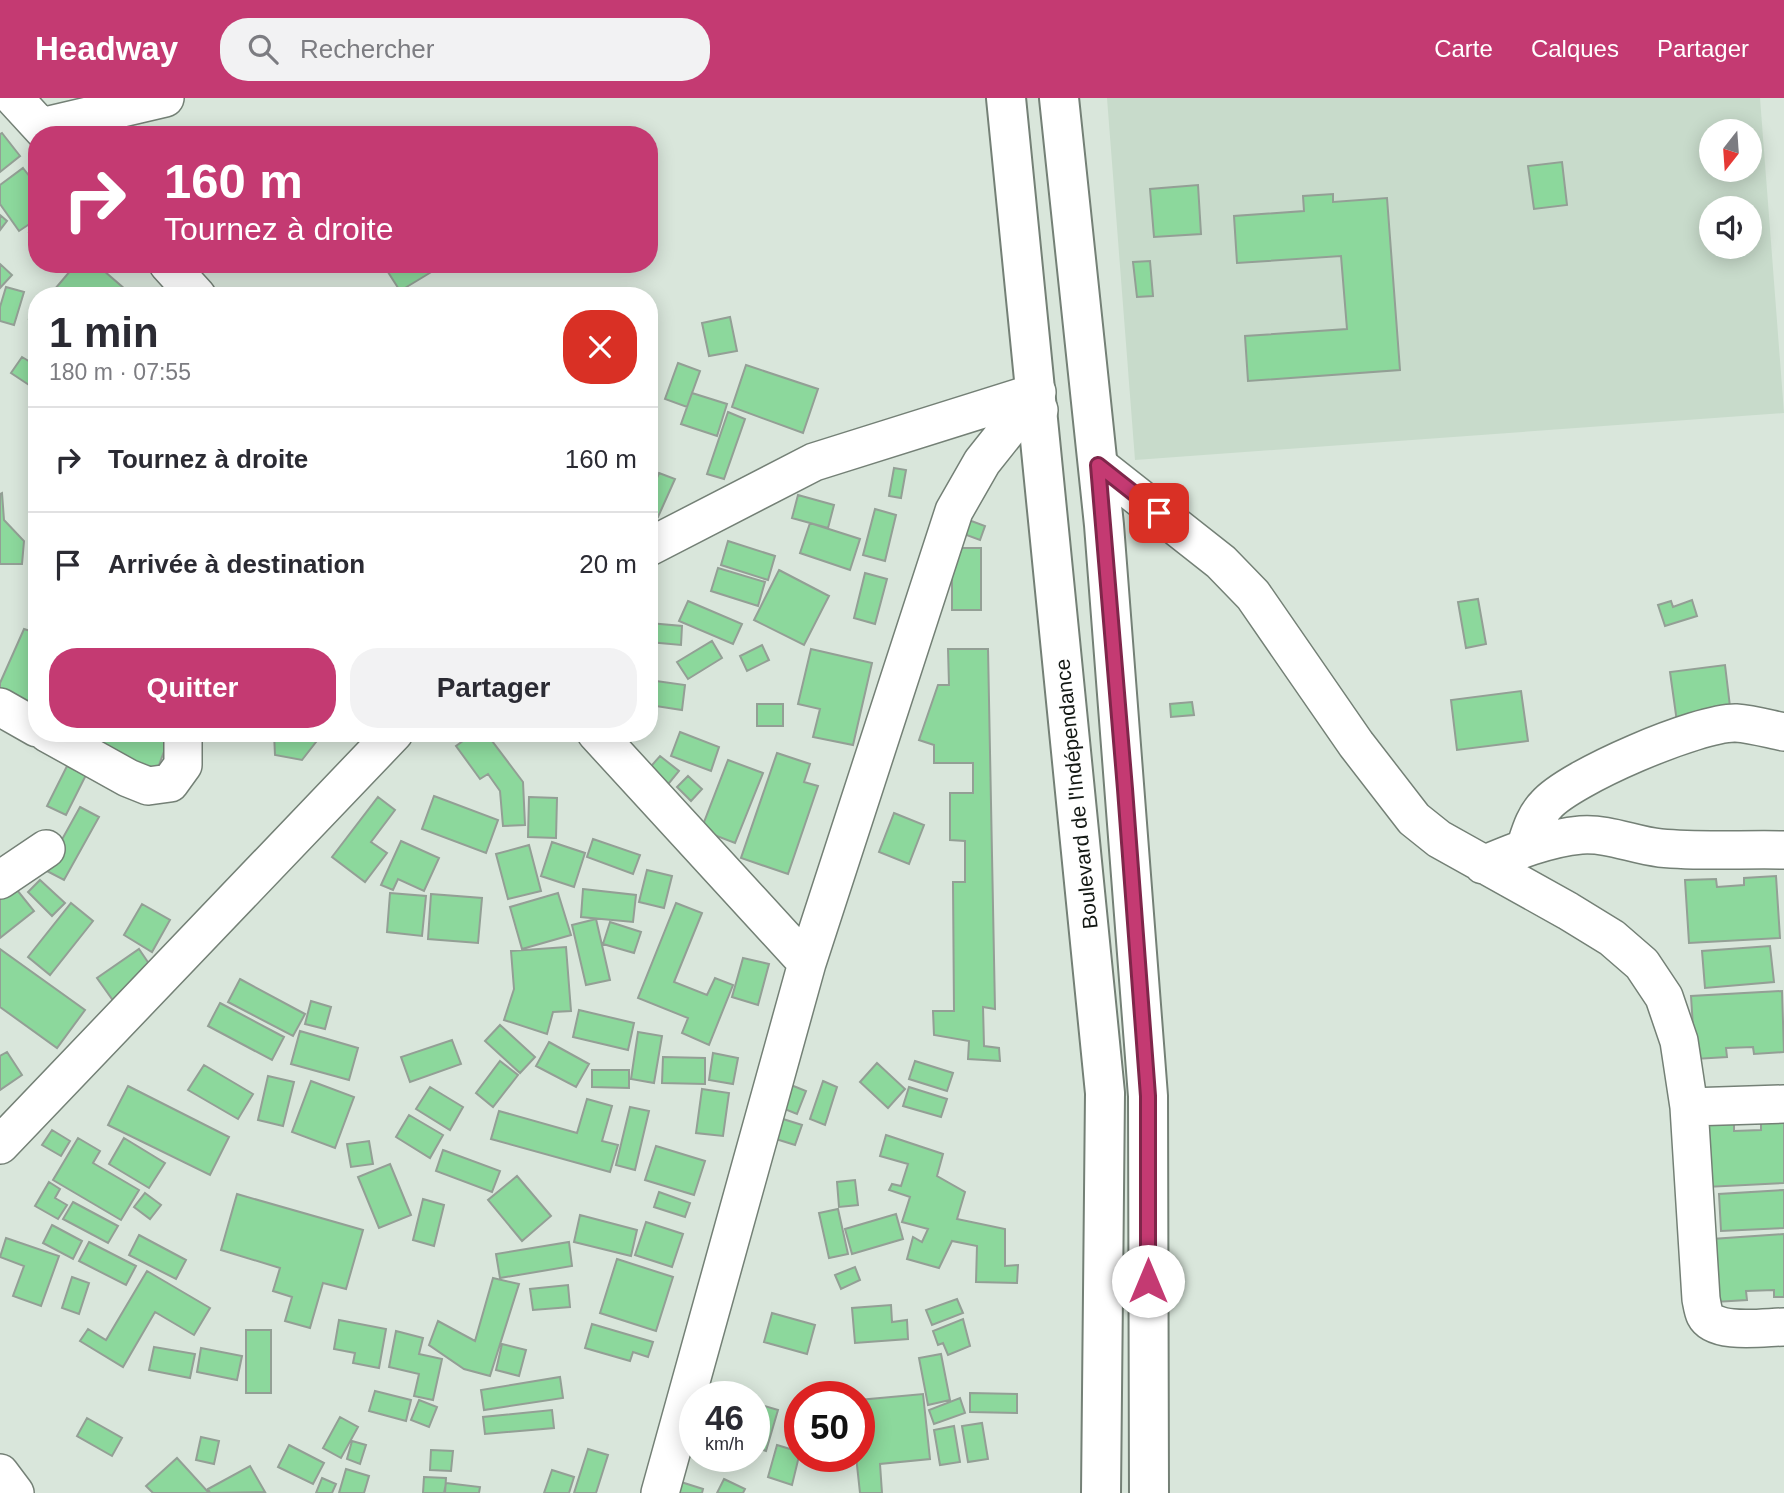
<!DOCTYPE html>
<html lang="fr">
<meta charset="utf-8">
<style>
:root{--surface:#fff;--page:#f2f2f3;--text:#2b2b33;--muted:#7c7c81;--line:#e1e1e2;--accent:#c43a72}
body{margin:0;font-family:Helvetica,sans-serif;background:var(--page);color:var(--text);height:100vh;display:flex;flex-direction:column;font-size:26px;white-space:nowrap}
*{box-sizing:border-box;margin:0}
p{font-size:23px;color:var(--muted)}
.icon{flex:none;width:38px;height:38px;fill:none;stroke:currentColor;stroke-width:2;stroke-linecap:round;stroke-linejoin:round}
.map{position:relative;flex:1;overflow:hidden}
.side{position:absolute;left:28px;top:189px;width:630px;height:455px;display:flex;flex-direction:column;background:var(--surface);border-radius:28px;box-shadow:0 4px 18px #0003}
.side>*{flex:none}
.banner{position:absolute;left:28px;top:28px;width:630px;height:147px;border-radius:28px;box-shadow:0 4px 18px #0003;background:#c43a72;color:#fff;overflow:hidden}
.needle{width:46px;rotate:197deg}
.tools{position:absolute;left:1699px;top:21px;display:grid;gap:14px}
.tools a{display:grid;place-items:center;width:63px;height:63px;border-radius:50%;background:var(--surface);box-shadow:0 4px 18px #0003;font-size:35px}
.speed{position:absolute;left:679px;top:1283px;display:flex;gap:14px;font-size:35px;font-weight:700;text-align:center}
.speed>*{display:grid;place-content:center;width:91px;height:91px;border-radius:50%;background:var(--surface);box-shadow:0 4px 18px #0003;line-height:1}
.speed small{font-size:18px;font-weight:400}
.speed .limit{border:10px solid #d22;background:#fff;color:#111}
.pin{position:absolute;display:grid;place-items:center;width:60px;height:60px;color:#fff;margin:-30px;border-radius:14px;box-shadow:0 4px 10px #0006}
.me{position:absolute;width:77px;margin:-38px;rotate:0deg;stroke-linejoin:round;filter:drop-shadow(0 0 5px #0008)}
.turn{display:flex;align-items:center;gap:24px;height:147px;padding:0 21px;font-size:32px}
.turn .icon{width:91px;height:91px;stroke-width:2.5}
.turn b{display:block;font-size:49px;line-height:60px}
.round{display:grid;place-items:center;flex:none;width:74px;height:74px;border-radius:28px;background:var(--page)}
.head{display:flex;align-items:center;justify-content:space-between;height:119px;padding:0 21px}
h1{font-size:42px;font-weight:800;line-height:52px}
.button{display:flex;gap:14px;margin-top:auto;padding:14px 21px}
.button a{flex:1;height:80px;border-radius:28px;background:var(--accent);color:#fff;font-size:28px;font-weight:800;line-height:80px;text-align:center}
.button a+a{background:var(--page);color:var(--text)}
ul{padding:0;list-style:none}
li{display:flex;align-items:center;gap:21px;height:105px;padding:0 21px;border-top:2px solid var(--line)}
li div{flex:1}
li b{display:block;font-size:26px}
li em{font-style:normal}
header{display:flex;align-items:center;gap:42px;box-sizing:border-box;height:98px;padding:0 35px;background:var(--accent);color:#fff}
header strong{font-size:33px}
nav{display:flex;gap:38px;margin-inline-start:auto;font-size:24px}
.search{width:490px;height:63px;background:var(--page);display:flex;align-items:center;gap:18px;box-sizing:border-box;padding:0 24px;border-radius:28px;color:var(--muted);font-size:26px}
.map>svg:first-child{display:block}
.built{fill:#c8dbcb;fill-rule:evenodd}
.building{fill:#8cd89c;stroke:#939f95;stroke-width:2}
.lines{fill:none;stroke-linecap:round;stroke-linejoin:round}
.street-casing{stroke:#748076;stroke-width:40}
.secondary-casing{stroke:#748076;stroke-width:42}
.street{stroke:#fff;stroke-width:37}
.secondary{stroke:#fff;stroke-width:38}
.route-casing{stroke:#7f264a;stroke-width:18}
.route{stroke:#c43a72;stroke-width:12}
.labels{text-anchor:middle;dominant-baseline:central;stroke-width:7;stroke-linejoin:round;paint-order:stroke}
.street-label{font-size:21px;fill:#131814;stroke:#fff}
</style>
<header>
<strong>Headway</strong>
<div class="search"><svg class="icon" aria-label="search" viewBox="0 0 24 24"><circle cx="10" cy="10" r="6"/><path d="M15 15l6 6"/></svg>Rechercher</div>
<nav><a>Carte</a><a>Calques</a><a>Partager</a></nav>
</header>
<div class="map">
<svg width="1784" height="1395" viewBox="0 0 1784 1395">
<rect width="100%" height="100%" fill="#d9e6db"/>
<path class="built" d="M 1107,0 L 1760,0 L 1784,315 L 1135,362 ZM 1712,33 L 1750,33 L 1750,72 L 1712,72 ZM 1712,110 L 1750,110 L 1750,149 L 1712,149 Z"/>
<path class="building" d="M 2,35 L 20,58 L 0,74 L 0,36 Z
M 1562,64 L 1567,107 L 1534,111 L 1528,68 Z
M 23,70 L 37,88 L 37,121 L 19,133 L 0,106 L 0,87 Z
M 1198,87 L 1201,136 L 1154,139 L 1150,91 Z
M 1333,96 L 1333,104 L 1387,100 L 1400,272 L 1248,283 L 1245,238 L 1347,231 L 1341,158 L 1237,165 L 1234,118 L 1304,113 L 1303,98 Z
M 0,117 L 7,123 L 0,132 Z
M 37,129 L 37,146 L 29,135 Z
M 1150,163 L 1153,198 L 1137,199 L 1133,164 Z
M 0,166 L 12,177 L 0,190 Z
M 76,166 L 96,166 L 126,192 L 122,198 L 49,198 Z
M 402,166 L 429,166 L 433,173 L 400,193 L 388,174 Z
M 6,189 L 24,194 L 14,227 L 0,223 L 0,209 Z
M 37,212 L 37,227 L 29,221 Z
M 730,219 L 737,253 L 709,258 L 702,225 Z
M 22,259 L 37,268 L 37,282 L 32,289 L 11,275 Z
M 678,265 L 700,273 L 687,309 L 665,301 Z
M 746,267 L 818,291 L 803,335 L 732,309 Z
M 692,295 L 727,306 L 717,338 L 681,326 Z
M 728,314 L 745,321 L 724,381 L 707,376 Z
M 894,370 L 906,372 L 901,400 L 889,398 Z
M 659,375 L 675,381 L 658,419 L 649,415 L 649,387 L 654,387 Z
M 2,395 L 4,422 L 24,443 L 22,466 L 0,466 L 0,396 Z
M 798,397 L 834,407 L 828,430 L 792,420 Z
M 875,411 L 896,417 L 885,463 L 863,457 Z
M 966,421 L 985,428 L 980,442 L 961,435 Z
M 810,425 L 860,441 L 850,472 L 800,455 Z
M 728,443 L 775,458 L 768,482 L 721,467 Z
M 952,450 L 981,450 L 981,512 L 952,512 Z
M 718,470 L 765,484 L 758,508 L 711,493 Z
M 779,472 L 829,498 L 804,547 L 754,522 Z
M 865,475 L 887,481 L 875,526 L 854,520 Z
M 1478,501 L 1486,546 L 1466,550 L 1458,504 Z
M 1692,502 L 1697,518 L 1665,528 L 1658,507 L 1671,503 L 1673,509 Z
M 688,503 L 742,526 L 733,546 L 679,523 Z
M 649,525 L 682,528 L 681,547 L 649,544 Z
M 24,531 L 37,535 L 37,618 L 0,602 L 0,585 Z
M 712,543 L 722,560 L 688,581 L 677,564 Z
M 762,547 L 769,562 L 747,573 L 740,558 Z
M 811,551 L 872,565 L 853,647 L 813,639 L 820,611 L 798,606 Z
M 948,551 L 988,551 L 995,911 L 983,909 L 984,948 L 999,950 L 1000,963 L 968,961 L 969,943 L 934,937 L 933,913 L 954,913 L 953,784 L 965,784 L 965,743 L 950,742 L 950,695 L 973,695 L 973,665 L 934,665 L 934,647 L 919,642 L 938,587 L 949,587 Z
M 1725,567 L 1731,617 L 1677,624 L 1670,574 Z
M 649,582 L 685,587 L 682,612 L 649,607 Z
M 1521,593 L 1528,643 L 1457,652 L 1451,602 Z
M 1192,604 L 1194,617 L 1171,619 L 1170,606 Z
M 757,606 L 783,606 L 783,628 L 757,628 Z
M 680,634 L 719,649 L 711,673 L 671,658 Z
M 82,635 L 171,635 L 156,675 Z
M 274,635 L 323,635 L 302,662 L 275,657 Z
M 474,635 L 486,635 L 523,684 L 525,727 L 503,728 L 500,693 L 488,676 L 480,681 L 456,648 Z
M 777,655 L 810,666 L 804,684 L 818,688 L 788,776 L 741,760 Z
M 660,658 L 679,673 L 665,690 L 646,674 Z
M 728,662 L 763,675 L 735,745 L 701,732 Z
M 67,668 L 86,677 L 66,717 L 47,708 Z
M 688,678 L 702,691 L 691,703 L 677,689 Z
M 434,698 L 498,722 L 486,755 L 422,731 Z
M 378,699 L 395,712 L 371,744 L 387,755 L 365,784 L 332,759 Z
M 529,699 L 557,700 L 556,740 L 528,739 Z
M 80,709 L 99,719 L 64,782 L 45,772 Z
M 894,715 L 924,727 L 909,766 L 879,754 Z
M 593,741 L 640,757 L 633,776 L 587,759 Z
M 401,743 L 439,760 L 424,793 L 398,781 L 393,792 L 381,787 Z
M 552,744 L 585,755 L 574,789 L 541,778 Z
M 529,747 L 541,793 L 508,801 L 496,756 Z
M 647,772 L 672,778 L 664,810 L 639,804 Z
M 1776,778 L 1780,840 L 1689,845 L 1685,782 L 1716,781 L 1717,789 L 1744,787 L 1744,780 Z
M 9,782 L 34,813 L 0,840 L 0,789 Z
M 40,782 L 65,805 L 52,818 L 28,794 Z
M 583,791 L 636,797 L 633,824 L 581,819 Z
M 390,795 L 426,798 L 422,838 L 387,834 Z
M 558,795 L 571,837 L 522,851 L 510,809 Z
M 431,796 L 482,800 L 478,845 L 428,841 Z
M 71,805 L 93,823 L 50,877 L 28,859 Z
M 676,805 L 702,815 L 674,884 L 707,897 L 715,880 L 733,887 L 709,947 L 682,935 L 688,920 L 638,900 Z
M 142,806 L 170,822 L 152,854 L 124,837 Z
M 596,821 L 610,882 L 586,887 L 572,827 Z
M 610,824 L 641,834 L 634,855 L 603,846 Z
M 1770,848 L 1774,884 L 1705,890 L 1702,853 Z
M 566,849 L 571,913 L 553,914 L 547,936 L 504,922 L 514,891 L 511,853 Z
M 0,851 L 85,912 L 57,950 L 0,909 Z
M 139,851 L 158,879 L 117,908 L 97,880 Z
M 743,860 L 769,866 L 758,907 L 732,899 Z
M 240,881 L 305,916 L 293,938 L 228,904 Z
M 1782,893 L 1784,954 L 1754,956 L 1753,949 L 1726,950 L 1727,959 L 1695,961 L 1691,898 Z
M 311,903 L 331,909 L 325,931 L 305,926 Z
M 220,905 L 284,939 L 272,962 L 208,928 Z
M 579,912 L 634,925 L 628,952 L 573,939 Z
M 500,927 L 535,959 L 520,975 L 485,943 Z
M 300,933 L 358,950 L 349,982 L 291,966 Z
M 638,934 L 662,938 L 654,985 L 631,981 Z
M 452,942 L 461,966 L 410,984 L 401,959 Z
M 549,944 L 589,966 L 576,989 L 536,968 Z
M 7,954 L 22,977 L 0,992 L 0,958 Z
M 713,955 L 738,960 L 733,986 L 709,982 Z
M 663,959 L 705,960 L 705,986 L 662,985 Z
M 500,963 L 518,977 L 493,1009 L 476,995 Z
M 915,963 L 953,975 L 947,993 L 909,981 Z
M 877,965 L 905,991 L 888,1010 L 860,984 Z
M 204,967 L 253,996 L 238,1021 L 188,992 Z
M 592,972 L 629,972 L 629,990 L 592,989 Z
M 268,978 L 294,984 L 283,1028 L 258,1022 Z
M 311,983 L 354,999 L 335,1050 L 292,1034 Z
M 823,983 L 837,989 L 825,1027 L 810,1021 Z
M 791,987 L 806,993 L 797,1016 L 782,1010 Z
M 128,988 L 229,1039 L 210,1077 L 108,1027 Z
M 430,989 L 463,1009 L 450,1032 L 416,1011 Z
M 909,989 L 947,1001 L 941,1019 L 903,1008 Z
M 702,991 L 729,995 L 723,1038 L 696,1035 Z
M 587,1001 L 612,1008 L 602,1043 L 618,1047 L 610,1074 L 491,1041 L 499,1013 L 577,1035 Z
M 630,1009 L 649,1013 L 635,1072 L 616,1067 Z
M 409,1017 L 443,1037 L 430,1060 L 396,1039 Z
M 783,1021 L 802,1027 L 795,1047 L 776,1041 Z
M 1784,1023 L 1784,1085 L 1706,1089 L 1702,1027 L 1734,1025 L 1734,1033 L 1761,1032 L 1761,1024 Z
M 52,1032 L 70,1043 L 61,1058 L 42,1047 Z
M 886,1037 L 943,1056 L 937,1078 L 965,1094 L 957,1121 L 1005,1131 L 1005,1168 L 1018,1167 L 1017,1185 L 976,1184 L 977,1148 L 952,1143 L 939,1170 L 907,1161 L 913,1139 L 922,1144 L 928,1131 L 902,1124 L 910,1099 L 889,1092 L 892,1086 L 901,1088 L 908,1066 L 880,1058 Z
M 78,1040 L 100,1053 L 93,1065 L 139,1092 L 121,1122 L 53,1082 Z
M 124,1040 L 165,1065 L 149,1090 L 109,1066 Z
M 369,1043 L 373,1066 L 351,1069 L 347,1046 Z
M 656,1048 L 705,1063 L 694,1097 L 645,1082 Z
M 443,1052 L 500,1073 L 492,1094 L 436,1073 Z
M 390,1066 L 411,1117 L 379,1130 L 358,1079 Z
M 517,1078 L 551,1118 L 522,1143 L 488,1102 Z
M 855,1082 L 858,1107 L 839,1109 L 837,1084 Z
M 49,1084 L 60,1091 L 55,1100 L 67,1107 L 58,1121 L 35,1108 Z
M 1784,1092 L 1784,1130 L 1721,1133 L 1719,1096 Z
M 659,1094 L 690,1105 L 685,1119 L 654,1109 Z
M 145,1095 L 161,1107 L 150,1121 L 134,1109 Z
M 237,1096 L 363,1132 L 346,1191 L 323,1185 L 310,1230 L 285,1223 L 292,1199 L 273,1193 L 280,1170 L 221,1152 Z
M 423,1101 L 444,1107 L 434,1148 L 413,1142 Z
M 73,1104 L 118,1128 L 108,1145 L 63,1121 Z
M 838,1111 L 848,1156 L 829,1160 L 819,1115 Z
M 896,1116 L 903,1141 L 852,1156 L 845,1131 Z
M 580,1117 L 637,1132 L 631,1158 L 574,1144 Z
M 646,1124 L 683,1136 L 672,1169 L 635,1157 Z
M 52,1127 L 82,1143 L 73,1161 L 43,1145 Z
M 1784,1136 L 1784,1199 L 1774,1199 L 1774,1192 L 1746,1193 L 1747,1202 L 1715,1204 L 1712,1141 Z
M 139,1137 L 186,1162 L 176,1181 L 129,1157 Z
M 6,1140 L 59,1158 L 41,1208 L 13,1198 L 24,1168 L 0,1159 Z
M 89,1144 L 136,1168 L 126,1187 L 79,1163 Z
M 569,1144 L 572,1168 L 500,1180 L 496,1156 Z
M 617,1161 L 673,1179 L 656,1233 L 600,1215 Z
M 855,1169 L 860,1182 L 841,1191 L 835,1177 Z
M 147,1173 L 210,1210 L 194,1237 L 155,1214 L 123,1269 L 80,1243 L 88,1231 L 106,1242 Z
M 72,1179 L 89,1185 L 79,1216 L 62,1210 Z
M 493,1180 L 519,1186 L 490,1278 L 464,1271 L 429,1247 L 438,1223 L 475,1243 Z
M 568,1187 L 570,1209 L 533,1212 L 530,1191 Z
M 957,1201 L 963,1215 L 932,1227 L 926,1212 Z
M 891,1207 L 892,1224 L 907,1222 L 908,1241 L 855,1245 L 852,1210 Z
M 772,1215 L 815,1227 L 807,1256 L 764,1244 Z
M 963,1221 L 970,1248 L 948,1257 L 943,1245 L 938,1247 L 933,1233 Z
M 339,1222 L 386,1231 L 379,1270 L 353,1265 L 355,1255 L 334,1251 Z
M 592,1226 L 653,1244 L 648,1259 L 633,1254 L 630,1263 L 585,1250 Z
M 246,1232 L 271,1232 L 271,1295 L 246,1295 Z
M 396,1233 L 423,1240 L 419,1256 L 442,1261 L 433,1302 L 414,1298 L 419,1276 L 389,1269 Z
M 502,1246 L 526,1252 L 519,1278 L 496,1272 Z
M 154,1249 L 195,1256 L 190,1280 L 149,1272 Z
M 201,1250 L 242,1258 L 237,1282 L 197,1274 Z
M 941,1256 L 950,1302 L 928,1307 L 919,1260 Z
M 560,1279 L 563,1300 L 484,1312 L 481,1292 Z
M 375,1293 L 411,1302 L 406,1323 L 369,1313 Z
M 970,1295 L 1017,1296 L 1017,1315 L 970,1314 Z
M 923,1296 L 930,1361 L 880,1366 L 882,1395 L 860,1395 L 856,1358 L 859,1358 L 859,1302 Z
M 960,1300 L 965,1315 L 934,1326 L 929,1312 Z
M 419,1302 L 437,1309 L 429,1329 L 411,1322 Z
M 754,1305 L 778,1312 L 766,1353 L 754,1349 Z
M 552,1312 L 554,1330 L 485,1336 L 483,1319 Z
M 340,1319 L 358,1329 L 341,1360 L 323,1350 Z
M 87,1320 L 122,1340 L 112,1358 L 77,1338 Z
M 982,1325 L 988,1361 L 968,1364 L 962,1328 Z
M 954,1328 L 960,1364 L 940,1367 L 934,1332 Z
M 201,1339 L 219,1343 L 214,1366 L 196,1362 Z
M 352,1343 L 366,1347 L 360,1366 L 347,1361 Z
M 289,1347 L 324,1365 L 313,1386 L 278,1369 Z
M 777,1347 L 800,1354 L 792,1387 L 768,1379 Z
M 588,1351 L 608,1357 L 596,1395 L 574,1395 Z
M 431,1352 L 453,1353 L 451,1373 L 430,1372 Z
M 177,1360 L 209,1395 L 153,1395 L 146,1388 Z
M 250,1368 L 265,1394 L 210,1395 L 208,1391 Z
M 346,1371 L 369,1378 L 364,1395 L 339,1395 Z
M 552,1372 L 574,1379 L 569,1395 L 544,1395 Z
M 424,1379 L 446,1380 L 445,1395 L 423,1395 Z
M 322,1380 L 336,1386 L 332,1395 L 316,1395 Z
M 724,1381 L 745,1391 L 743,1395 L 717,1395 Z
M 681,1384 L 703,1391 L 702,1395 L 678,1395 Z
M 446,1385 L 480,1389 L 479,1395 L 444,1395 Z"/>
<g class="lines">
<defs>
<path id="street" d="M 14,0 L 48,37
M 41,29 L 165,0
M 168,166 L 197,198
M 1098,367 L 1221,464 L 1253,497 L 1356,646 L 1414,721 L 1439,741 L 1568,813 L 1612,840 L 1642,866 L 1664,899 L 1679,943 L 1689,1009 L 1701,1201 C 1702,1206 1703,1213 1705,1217 C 1715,1237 1765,1229 1784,1229
M 649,449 L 814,364 L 1037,294
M 0,609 L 37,630
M 47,635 L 128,680 L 148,688 L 170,685 L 183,667 L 183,635
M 596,635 L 807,865
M 1525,750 C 1530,735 1534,719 1546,707 C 1570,679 1699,624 1736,625 C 1752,626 1769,631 1784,634
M 1483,767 C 1514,754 1547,740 1581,737 C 1609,735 1633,747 1660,750 C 1701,754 1743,751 1784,752
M 0,782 L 46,751
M 1689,1009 L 1784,1006
M 0,1047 L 394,635
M 0,1375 L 15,1395
M 660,1395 L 807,865 L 954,413 L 982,364 L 1017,320 L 1039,312"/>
<path id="secondary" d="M 1006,0 L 1105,995 L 1101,1395
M 1059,0 L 1104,427 L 1148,998 L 1149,1395"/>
</defs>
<use href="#street" class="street-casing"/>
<use href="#secondary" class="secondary-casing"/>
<use href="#street" class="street"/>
<use href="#secondary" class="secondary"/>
</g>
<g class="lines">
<defs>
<path id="route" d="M 1148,1183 L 1148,998 L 1125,691 L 1098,367 L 1159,415"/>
</defs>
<use href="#route" class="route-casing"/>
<use href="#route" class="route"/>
</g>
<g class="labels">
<g class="street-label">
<text transform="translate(1076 696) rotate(-96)">Boulevard de l'Indépendance</text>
</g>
</g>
</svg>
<div class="tools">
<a><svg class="needle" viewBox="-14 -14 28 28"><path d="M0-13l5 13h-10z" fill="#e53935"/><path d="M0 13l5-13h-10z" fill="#7c7c81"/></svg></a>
<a><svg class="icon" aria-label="sound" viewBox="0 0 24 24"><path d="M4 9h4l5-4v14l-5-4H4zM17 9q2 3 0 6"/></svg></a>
</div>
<div class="speed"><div>46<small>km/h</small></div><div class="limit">50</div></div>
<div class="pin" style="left:1159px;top:415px;background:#d93025"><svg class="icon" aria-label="arrive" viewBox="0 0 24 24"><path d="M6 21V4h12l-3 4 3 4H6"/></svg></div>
<svg class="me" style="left:1148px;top:1183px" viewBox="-20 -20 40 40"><circle r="19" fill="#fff"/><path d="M0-13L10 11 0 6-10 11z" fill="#c43a72"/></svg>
<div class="banner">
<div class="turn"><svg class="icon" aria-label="right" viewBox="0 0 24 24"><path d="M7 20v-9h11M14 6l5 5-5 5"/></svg><div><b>160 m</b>Tournez à droite</div></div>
</div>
<section class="side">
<div class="head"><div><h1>1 min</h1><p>180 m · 07:55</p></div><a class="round" style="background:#d93025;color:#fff"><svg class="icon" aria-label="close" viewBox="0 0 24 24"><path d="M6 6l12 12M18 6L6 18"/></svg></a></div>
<ul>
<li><svg class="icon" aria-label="right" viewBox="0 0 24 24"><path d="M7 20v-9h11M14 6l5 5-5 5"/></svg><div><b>Tournez à droite</b></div><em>160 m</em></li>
<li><svg class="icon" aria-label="arrive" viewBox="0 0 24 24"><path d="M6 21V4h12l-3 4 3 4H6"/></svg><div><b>Arrivée à destination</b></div><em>20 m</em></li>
</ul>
<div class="button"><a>Quitter</a><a>Partager</a></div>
</section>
</div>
